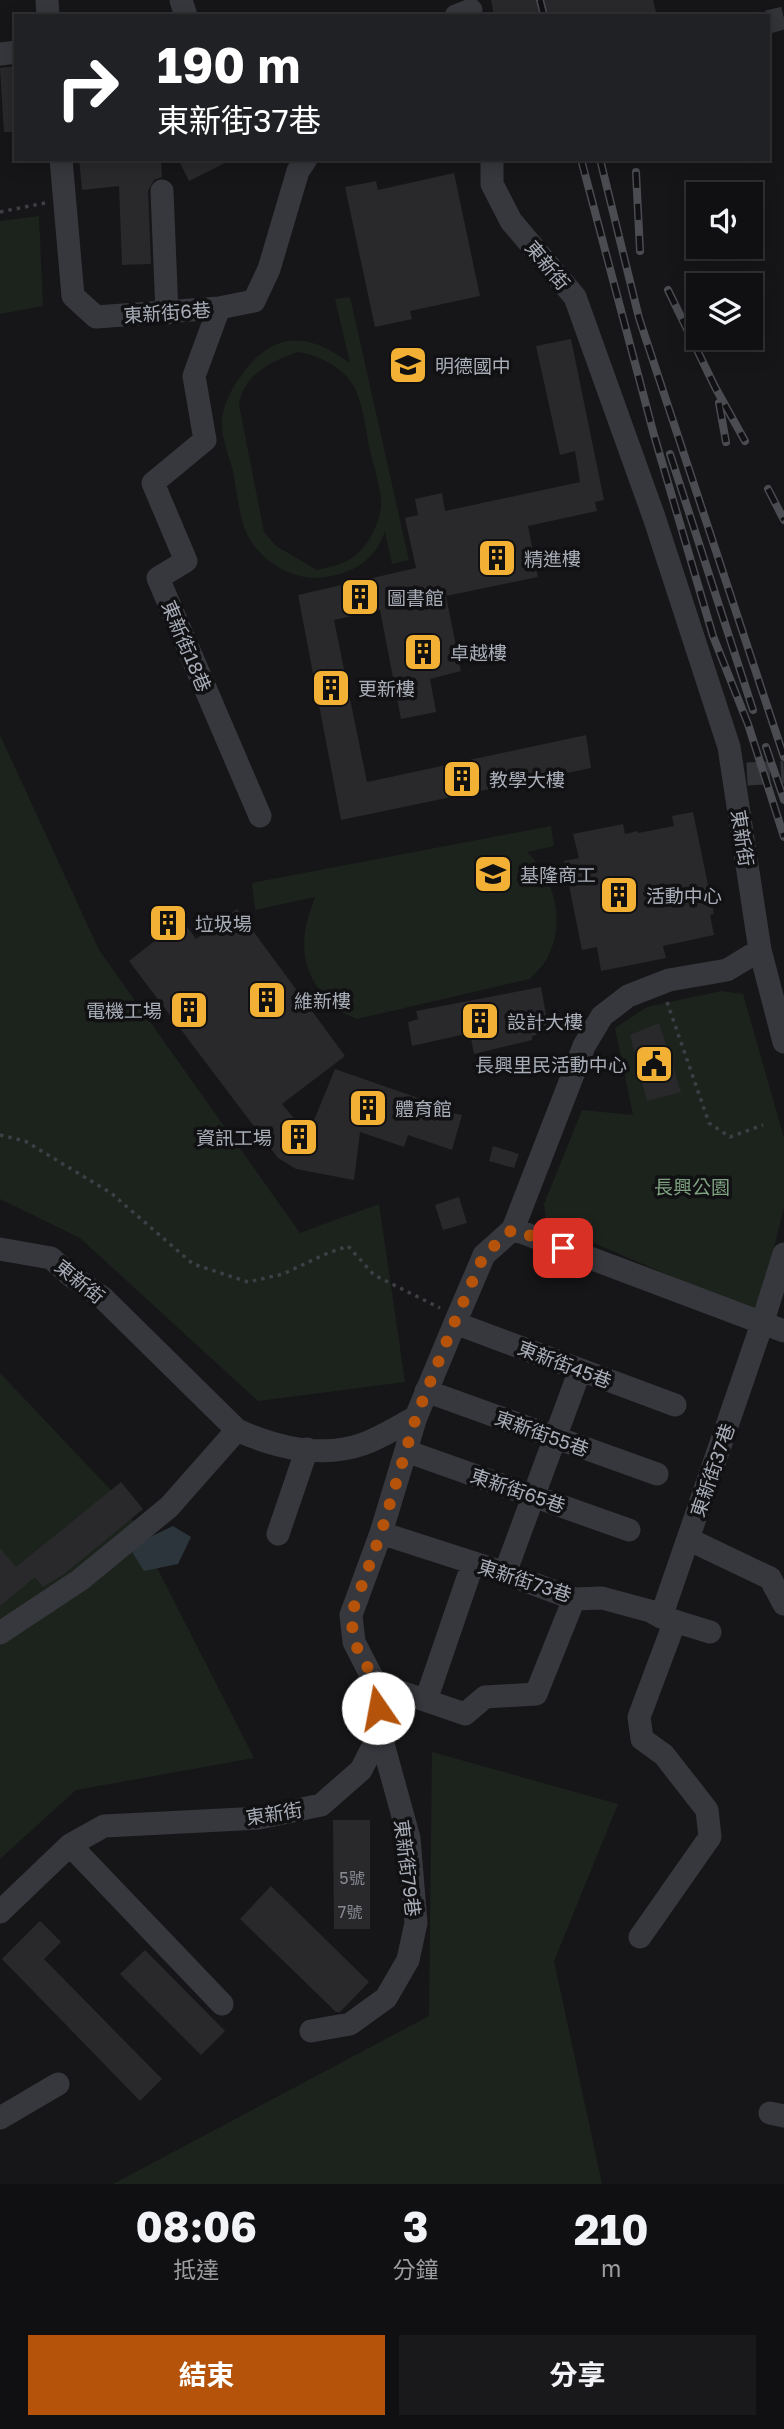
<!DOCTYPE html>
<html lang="zh-TW">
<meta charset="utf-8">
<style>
:root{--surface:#101012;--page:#19191b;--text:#f1f3f6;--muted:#9c9d9f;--line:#303032;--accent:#b45309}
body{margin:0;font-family:"Golos Text","Noto Sans TC",sans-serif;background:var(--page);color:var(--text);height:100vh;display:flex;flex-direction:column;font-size:26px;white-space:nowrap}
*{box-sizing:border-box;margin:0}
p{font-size:23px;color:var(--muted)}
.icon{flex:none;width:38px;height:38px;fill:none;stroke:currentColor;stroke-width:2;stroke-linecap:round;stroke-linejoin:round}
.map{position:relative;height:2184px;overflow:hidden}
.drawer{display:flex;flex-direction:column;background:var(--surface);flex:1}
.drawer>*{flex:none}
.banner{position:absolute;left:14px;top:14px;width:756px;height:147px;border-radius:0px;box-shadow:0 4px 18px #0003,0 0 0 2px var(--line);background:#202124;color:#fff;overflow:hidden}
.tools{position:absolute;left:686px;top:182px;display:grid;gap:14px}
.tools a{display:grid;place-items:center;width:77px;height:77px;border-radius:0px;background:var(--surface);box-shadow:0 4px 18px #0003,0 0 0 2px var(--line);font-size:35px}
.pin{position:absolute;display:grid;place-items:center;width:60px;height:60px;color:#fff;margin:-30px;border-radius:14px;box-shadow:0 4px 10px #0006}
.me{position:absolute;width:77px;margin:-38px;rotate:348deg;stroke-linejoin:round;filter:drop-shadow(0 0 5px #0008)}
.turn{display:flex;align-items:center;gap:24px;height:147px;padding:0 28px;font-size:32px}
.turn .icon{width:91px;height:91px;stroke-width:2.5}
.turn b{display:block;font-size:49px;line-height:60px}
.eta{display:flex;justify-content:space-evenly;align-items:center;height:119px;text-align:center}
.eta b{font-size:42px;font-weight:700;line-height:49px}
.primary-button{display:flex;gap:14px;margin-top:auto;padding:14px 28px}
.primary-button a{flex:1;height:80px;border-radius:0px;background:var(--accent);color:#fff;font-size:28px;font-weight:700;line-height:80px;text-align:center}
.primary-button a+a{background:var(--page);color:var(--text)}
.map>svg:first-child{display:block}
.green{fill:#1c231d;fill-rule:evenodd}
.water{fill:#2c353c}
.building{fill:#29292c}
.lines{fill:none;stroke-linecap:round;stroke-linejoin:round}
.minor-tunnel{stroke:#333438;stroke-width:23;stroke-dasharray:23 11;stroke-linecap:butt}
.path{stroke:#3d3f44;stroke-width:3.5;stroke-dasharray:3.5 5;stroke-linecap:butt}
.minor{stroke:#37383d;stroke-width:23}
.rail-casing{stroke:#4a4c52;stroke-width:8}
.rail{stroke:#111113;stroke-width:5;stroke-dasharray:16;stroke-linecap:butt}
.route{stroke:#b45309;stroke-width:12;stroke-dasharray:0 21.6}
.labels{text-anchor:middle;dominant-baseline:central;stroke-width:7;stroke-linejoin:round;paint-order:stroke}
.number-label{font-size:16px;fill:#888b94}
.street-label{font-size:19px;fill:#a8adb8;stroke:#111113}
.poi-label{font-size:19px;fill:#a8adb8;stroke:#111113;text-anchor:start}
.park-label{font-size:19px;fill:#7fa381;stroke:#111113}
</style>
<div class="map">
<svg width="784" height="2184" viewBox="0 0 784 2184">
<rect width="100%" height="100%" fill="#161618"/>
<path class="green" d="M 39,216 L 43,306 L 0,314 L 0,221 Z
M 350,297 L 409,560 L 392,564 L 385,531 C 377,556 358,571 331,576 C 298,584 263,565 247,534 C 240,520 236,488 233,471 C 229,457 222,439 222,424 C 221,411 230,391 238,380 C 271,331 305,330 350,363 L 335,299 ZM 298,352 C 320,355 349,370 357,393 C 364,411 366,432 370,451 C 374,466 379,482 381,498 C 383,518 369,547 352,558 C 342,565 329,567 317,570 L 276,546 L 264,532 L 239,405 C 243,375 271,361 298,352 Z
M 0,735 L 99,950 L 300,1233 L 379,1204 L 405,1382 L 258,1401 L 80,1238 L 0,1199 Z
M 551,826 L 554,846 L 527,852 C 556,881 567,925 545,962 C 541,968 535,973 530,979 L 357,1019 C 324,1007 299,970 305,933 C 306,921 311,909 315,897 L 255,910 L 252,883 Z
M 721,991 L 743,994 L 784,1138 L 784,1207 L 758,1314 L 564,1230 L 546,1218 L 544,1204 L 582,1110 L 633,1115 L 615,1028 L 647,1007 Z
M 0,1373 L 125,1505 L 254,1758 L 76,1790 L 0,1859 Z
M 432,1752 L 618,1804 L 554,1961 L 602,2184 L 113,2184 L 429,2016 Z"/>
<path class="water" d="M 173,1526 L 191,1537 L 178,1564 L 144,1571 L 129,1547 Z"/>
<path class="building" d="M 491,0 L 653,0 L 657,16 L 494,16 Z
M 16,66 L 16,132 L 4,132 L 0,68 Z
M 79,159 L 161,159 L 162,177 L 154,180 L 148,191 L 151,264 L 122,265 L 119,186 L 82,190 Z
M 178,159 L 233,159 L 189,181 Z
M 454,173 L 480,296 L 410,311 L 412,319 L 375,327 L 345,187 L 376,181 L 378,190 Z
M 571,339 L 604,500 L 595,502 L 597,511 L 528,526 L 538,577 L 446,596 L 461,671 L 430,679 L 436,712 L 401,719 L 380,610 L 334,620 L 367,782 L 586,735 L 591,768 L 341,820 L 298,595 L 416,568 L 405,518 L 418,515 L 415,499 L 442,493 L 445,511 L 580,482 L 575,451 L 560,455 L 536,346 Z
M 693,812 L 714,914 L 710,915 L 714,935 L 663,946 L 666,958 L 601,971 L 597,947 L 582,950 L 564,861 L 579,858 L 573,834 L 623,824 L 625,834 L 638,831 L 638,833 L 674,826 L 672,816 Z
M 172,906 L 196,939 L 237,909 L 345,1056 L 282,1104 L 308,1135 L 335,1069 L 421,1099 L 418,1107 L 462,1115 L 452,1150 L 408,1135 L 404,1147 L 360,1132 L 354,1180 L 296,1169 L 278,1158 L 129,961 L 161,936 L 151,922 Z
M 541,987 L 549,1031 L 532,1036 L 532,1040 L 474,1054 L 470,1033 L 412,1046 L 408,1022 L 418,1019 L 416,1011 Z
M 659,1023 L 681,1092 L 647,1101 L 630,1035 Z
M 493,1146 L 519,1154 L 514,1168 L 489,1161 Z
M 459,1197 L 467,1223 L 443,1230 L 435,1205 Z
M 121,1482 L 143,1509 L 64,1574 L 43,1587 L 35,1577 L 0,1606 L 0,1548 L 16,1567 Z
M 333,1820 L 370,1820 L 370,1929 L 334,1929 Z
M 271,1886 L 369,1982 L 340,2012 L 336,2012 L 240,1919 Z
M 40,1921 L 61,1942 L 44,1959 L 162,2079 L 140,2101 L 2,1959 Z
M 145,1950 L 225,2031 L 201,2055 L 120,1974 Z"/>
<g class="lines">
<path class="minor-tunnel" d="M 768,22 L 784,18
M 747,774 L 784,772"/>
<path class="path" d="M 0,212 L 45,203
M 667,1002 L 709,1123 L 730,1137 L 763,1125
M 0,1135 L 25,1141 L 111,1193 L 193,1264 L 248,1282 L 283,1274 L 328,1253 L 348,1246 L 374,1275 L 440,1308"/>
<path class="minor" d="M 47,0 L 48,16
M 181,0 L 186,16
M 456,16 L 471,10
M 0,54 L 16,52
M 61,159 L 73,296 L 96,317 L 219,308 L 254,301 L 269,269 L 298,171 L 306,159
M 492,159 L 492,184 L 511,221 L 575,297 L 654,517 L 729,747 L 760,950 L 784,1042
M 162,191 L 167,313
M 219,308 L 194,376 L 205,440 L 153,483 L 186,561 L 158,578 L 260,816
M 513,1229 L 784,1331
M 0,1249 L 51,1258 L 70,1275 L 103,1298 L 237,1430 C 274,1447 322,1459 363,1444 C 381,1438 399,1426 416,1417
M 455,1323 L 675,1405
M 426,1391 L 657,1474
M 406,1451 L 629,1530
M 381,1533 L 505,1573 L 574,1599 L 602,1598 L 650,1611 L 661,1617 L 710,1632
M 278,1534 L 307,1449
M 688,1539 L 770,1578 L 784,1604
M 505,1573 L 580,1370
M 661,1617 L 762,1324 L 784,1254
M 0,1633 L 80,1580 L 169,1507 L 237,1430
M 375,1683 L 465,1714 L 485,1697 L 536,1694 L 574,1599
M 426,1700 L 473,1563
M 70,1845 L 222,2004
M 0,1912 L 70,1845 L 104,1826 L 259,1818 L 321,1805 L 361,1770 L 380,1733 L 375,1683 L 354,1642 L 351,1615 L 381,1533 L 416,1417 L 455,1323 L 484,1255 L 513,1229 L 584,1046 L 602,1016 L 628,996 L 669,980 L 727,970 L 760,950
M 640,1937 L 710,1837 L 707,1810 L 664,1755 L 642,1739 L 639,1717 L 675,1621
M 311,2031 L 350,2024 L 386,1998 L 408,1960 L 416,1923 L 409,1838 L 380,1733
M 770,2113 L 784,2116
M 0,2118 L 58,2084"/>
<defs>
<path id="rail" d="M 540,0 L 544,16
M 581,159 L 654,435 L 713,636 L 748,724 L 784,837
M 600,159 L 639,318 L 784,757
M 636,172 L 640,251
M 668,290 L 715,387 L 745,441
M 719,403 L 726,442
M 670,454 L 753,710
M 768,489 L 784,520
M 766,747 L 784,800"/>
</defs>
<use href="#rail" class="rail-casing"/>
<use href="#rail" class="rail"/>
</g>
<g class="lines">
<path class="route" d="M 378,1708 L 376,1683 L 354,1642 L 351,1615 L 381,1533 L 416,1417 L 454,1323 L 484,1255 L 513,1229 L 563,1248"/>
</g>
<defs>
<symbol id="school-square" viewBox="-11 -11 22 22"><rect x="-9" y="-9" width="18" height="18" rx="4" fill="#f2b134" stroke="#111113"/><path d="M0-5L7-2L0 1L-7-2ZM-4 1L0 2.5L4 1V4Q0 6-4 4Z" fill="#111"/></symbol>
<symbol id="building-square" viewBox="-11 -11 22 22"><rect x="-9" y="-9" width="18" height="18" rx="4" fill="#f2b134" stroke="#111113"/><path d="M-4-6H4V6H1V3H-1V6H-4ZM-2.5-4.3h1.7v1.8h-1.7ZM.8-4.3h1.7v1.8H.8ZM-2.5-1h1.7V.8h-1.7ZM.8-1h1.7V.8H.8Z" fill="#111"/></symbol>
<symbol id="civic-square" viewBox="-11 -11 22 22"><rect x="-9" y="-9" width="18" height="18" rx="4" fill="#f2b134" stroke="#111113"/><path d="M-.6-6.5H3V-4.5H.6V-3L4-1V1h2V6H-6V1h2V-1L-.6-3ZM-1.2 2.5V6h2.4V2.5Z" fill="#111"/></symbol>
</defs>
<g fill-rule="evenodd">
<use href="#school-square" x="386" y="343" width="44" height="44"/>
<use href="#building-square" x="475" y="536" width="44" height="44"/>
<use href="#building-square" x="338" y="575" width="44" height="44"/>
<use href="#building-square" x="401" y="630" width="44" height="44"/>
<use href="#building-square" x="309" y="666" width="44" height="44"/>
<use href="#building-square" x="440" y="757" width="44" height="44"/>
<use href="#school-square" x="471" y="852" width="44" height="44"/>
<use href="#building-square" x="597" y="873" width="44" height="44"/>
<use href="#building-square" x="146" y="901" width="44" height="44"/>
<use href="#building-square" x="245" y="978" width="44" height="44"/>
<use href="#building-square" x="167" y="988" width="44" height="44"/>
<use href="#building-square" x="458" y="999" width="44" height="44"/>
<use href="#civic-square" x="632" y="1042" width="44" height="44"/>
<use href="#building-square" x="346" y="1086" width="44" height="44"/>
<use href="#building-square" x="277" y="1115" width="44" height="44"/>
</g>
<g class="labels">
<g class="number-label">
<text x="352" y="1878">5號</text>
<text x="350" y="1912">7號</text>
</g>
<g class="street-label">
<text transform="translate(548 265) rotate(50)">東新街</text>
<text transform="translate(167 312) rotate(-4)">東新街6巷</text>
<text transform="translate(187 646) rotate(67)">東新街18巷</text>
<text transform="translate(743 838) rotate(81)">東新街</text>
<text transform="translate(80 1281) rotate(39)">東新街</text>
<text transform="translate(565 1364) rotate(21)">東新街45巷</text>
<text transform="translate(542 1433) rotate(20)">東新街55巷</text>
<text transform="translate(712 1470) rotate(-71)">東新街37巷</text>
<text transform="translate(518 1490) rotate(19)">東新街65巷</text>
<text transform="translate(525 1580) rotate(18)">東新街73巷</text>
<text transform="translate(274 1813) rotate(-9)">東新街</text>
<text transform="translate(408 1868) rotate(83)">東新街79巷</text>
</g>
<g class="poi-label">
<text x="435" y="365">明德國中</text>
<text x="524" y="558">精進樓</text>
<text x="387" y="597">圖書館</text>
<text x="450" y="652">卓越樓</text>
<text x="358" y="688">更新樓</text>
<text x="489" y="779">教學大樓</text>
<text x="520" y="874">基隆商工</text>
<text x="646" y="895">活動中心</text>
<text x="195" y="923">垃圾場</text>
<text x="294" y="1000">維新樓</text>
<text x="162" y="1010" text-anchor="end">電機工場</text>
<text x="507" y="1021">設計大樓</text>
<text x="627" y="1064" text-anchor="end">長興里民活動中心</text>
<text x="395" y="1108">體育館</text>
<text x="272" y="1137" text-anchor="end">資訊工場</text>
</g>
<g class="park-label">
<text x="692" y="1186">長興公園</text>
</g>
</g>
</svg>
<div class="tools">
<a><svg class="icon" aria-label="sound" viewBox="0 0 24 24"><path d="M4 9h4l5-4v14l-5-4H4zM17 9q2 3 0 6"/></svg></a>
<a><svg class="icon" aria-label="layers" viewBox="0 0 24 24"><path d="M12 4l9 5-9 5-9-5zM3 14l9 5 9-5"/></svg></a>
</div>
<div class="pin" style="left:563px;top:1248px;background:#d93025"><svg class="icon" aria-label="arrive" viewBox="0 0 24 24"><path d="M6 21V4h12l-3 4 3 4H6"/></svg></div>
<svg class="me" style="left:378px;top:1708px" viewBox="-20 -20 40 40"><circle r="19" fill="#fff"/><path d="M0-13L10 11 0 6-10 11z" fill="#b45309"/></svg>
<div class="banner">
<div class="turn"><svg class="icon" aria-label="right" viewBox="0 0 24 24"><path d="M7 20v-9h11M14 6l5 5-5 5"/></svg><div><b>190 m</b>東新街37巷</div></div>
</div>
</div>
<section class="drawer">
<div class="eta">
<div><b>08:06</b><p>抵達</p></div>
<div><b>3</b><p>分鐘</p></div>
<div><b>210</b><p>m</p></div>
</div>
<div class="primary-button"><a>結束</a><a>分享</a></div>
</section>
